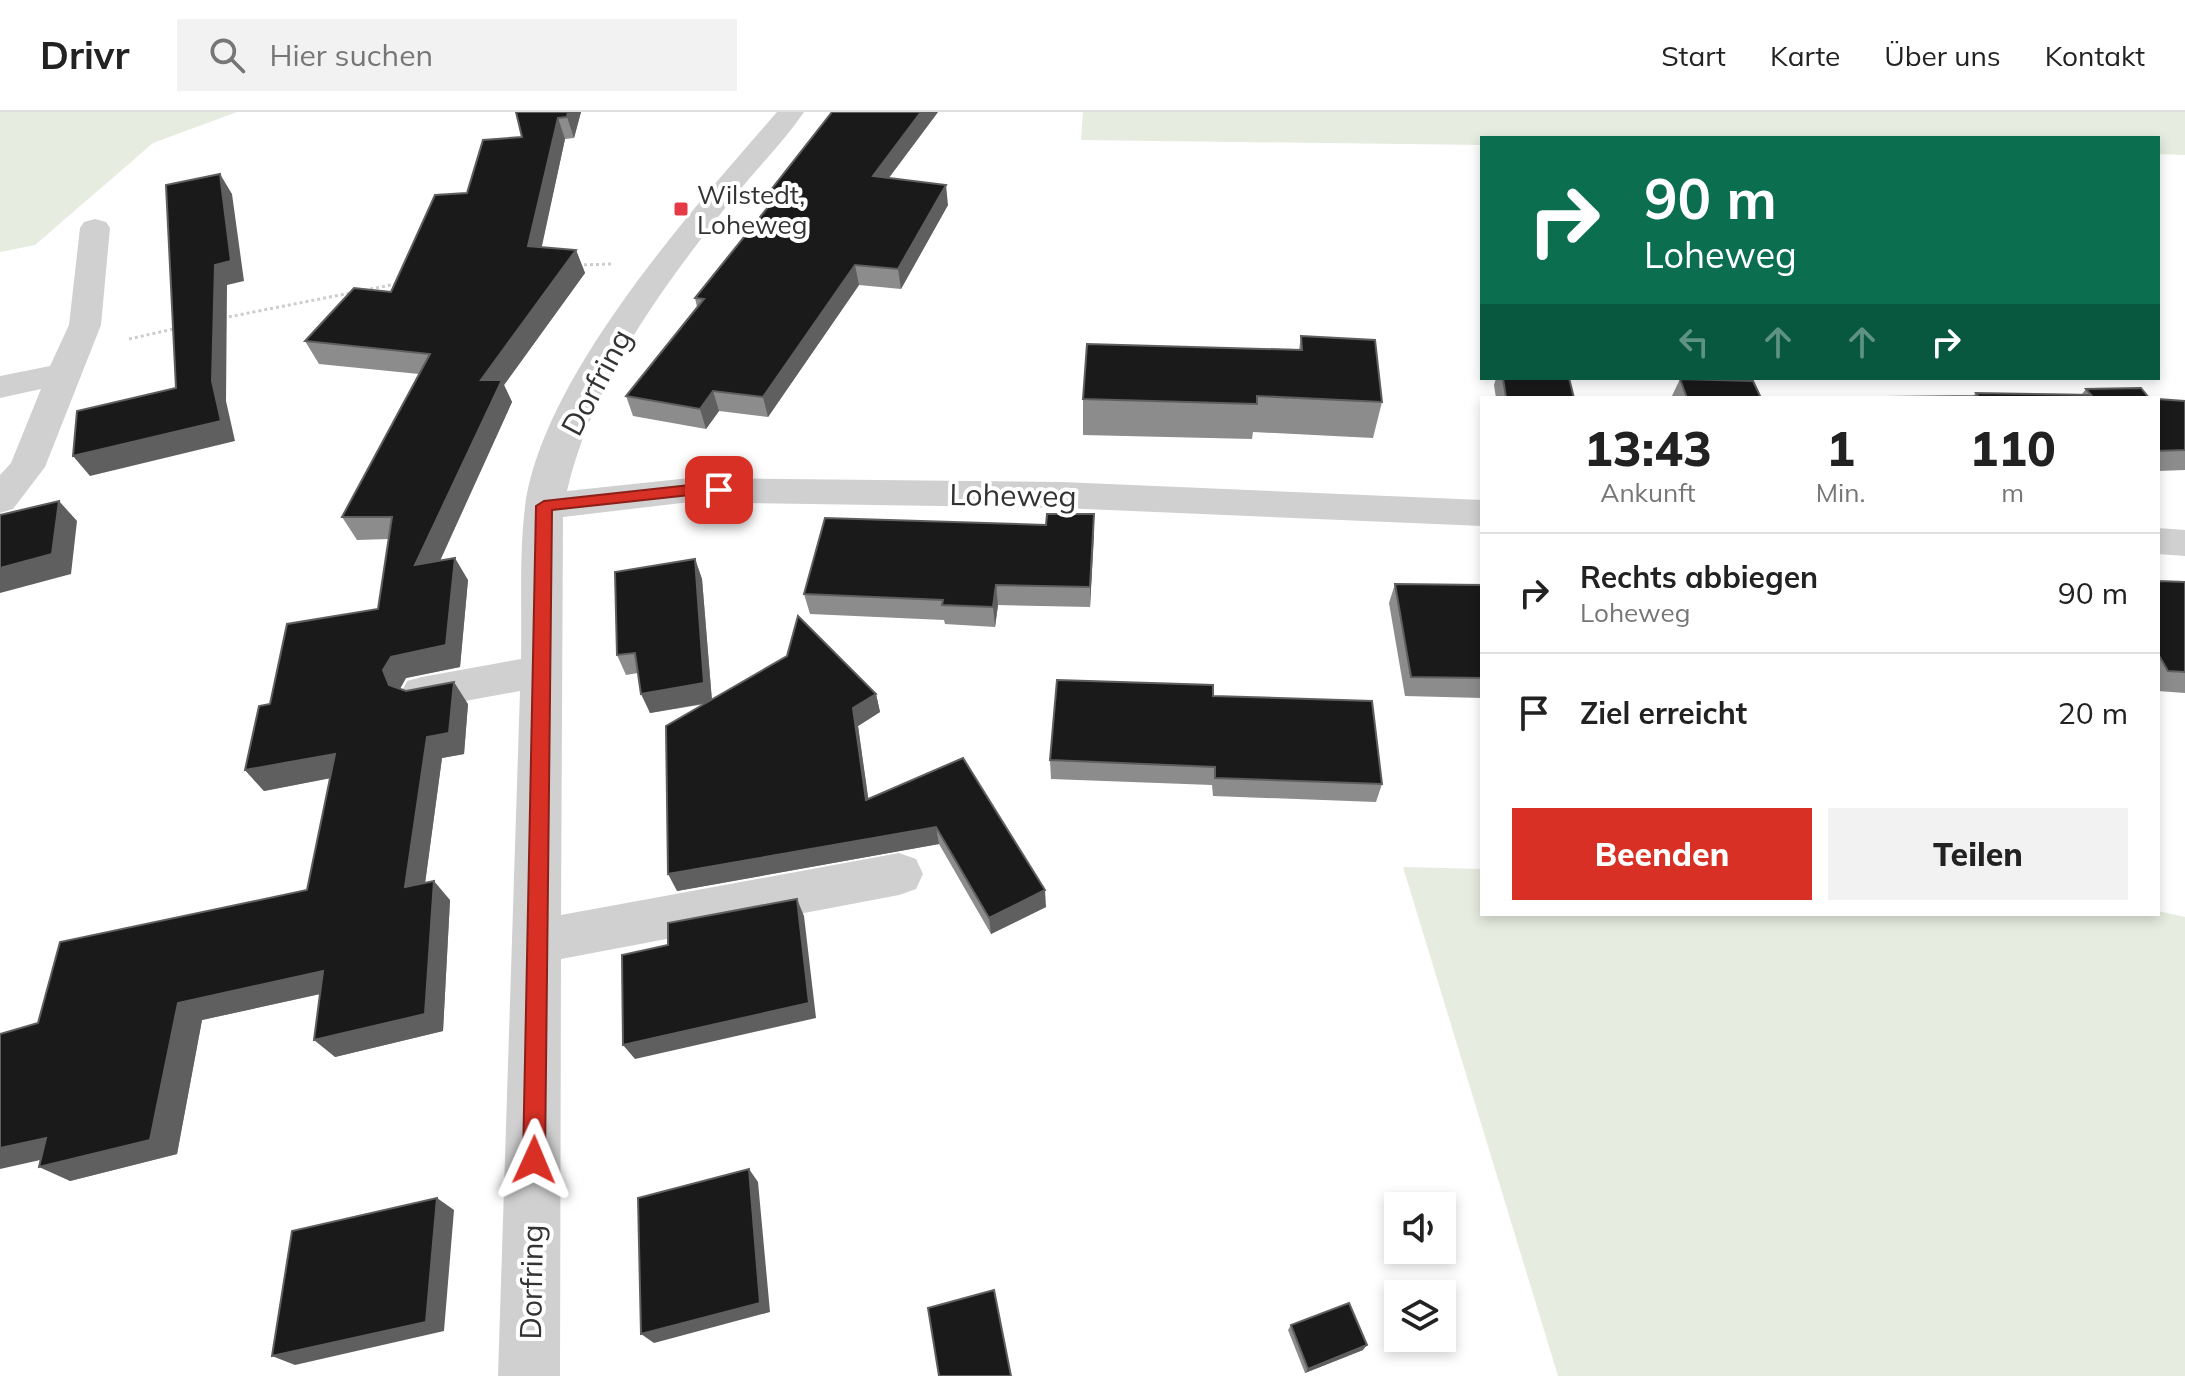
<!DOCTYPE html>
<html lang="de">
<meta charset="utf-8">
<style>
:root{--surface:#fff;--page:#f2f2f2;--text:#222;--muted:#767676;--line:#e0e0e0;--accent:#d93025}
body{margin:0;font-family:Mulish,sans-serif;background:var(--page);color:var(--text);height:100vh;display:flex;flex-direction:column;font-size:30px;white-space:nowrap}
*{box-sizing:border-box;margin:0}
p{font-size:26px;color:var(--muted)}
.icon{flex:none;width:44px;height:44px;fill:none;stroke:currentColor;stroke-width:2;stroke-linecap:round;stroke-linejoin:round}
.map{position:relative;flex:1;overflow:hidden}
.sheet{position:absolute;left:1480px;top:284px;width:680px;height:520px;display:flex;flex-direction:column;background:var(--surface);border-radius:0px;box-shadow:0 4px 12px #0003}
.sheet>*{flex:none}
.guide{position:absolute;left:1480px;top:24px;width:680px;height:244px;border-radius:0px;box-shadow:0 4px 12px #0003;background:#0b6e4f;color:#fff;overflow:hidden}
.tools{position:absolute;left:1384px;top:1080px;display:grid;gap:16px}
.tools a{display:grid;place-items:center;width:72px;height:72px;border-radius:0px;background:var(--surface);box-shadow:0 4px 12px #0003;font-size:40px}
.pin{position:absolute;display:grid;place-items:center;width:68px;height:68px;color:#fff;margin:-34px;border-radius:16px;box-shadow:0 4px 12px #0006}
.me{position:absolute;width:88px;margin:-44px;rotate:1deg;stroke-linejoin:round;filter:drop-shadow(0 0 6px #0008)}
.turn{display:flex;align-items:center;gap:28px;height:168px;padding:0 32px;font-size:36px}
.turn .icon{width:104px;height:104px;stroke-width:2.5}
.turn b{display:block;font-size:56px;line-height:68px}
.lanes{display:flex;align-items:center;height:76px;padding:0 32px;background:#0003;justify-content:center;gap:40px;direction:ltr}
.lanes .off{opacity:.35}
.eta{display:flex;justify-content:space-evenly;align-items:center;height:136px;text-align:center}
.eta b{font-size:48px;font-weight:800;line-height:56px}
.primary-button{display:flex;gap:16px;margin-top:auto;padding:16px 32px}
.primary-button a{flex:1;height:92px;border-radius:0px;background:var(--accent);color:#fff;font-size:32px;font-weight:800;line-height:92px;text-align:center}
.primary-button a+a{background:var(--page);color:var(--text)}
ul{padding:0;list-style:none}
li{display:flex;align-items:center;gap:24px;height:120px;padding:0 32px;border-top:2px solid var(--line)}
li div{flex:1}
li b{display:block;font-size:30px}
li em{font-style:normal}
header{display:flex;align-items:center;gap:48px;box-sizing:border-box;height:112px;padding:0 40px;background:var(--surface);border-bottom:2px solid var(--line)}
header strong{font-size:38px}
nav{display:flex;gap:44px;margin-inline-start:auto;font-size:28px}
.search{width:560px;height:72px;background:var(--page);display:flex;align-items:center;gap:20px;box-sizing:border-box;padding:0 28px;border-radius:0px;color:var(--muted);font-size:30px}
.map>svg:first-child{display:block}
.green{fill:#e6ecdf}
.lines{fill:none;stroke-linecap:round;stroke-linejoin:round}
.path{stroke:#cdcdcd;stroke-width:3;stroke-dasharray:3 3;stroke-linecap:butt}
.minor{fill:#d0d0d0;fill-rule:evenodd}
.wall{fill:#8c8c8c}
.shaded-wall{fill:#5f5f5f}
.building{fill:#1a1a1a;stroke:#5f5f5f;stroke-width:2}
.route{fill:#d93025;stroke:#8d1f18;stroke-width:2}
.poi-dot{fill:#e63946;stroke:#fff;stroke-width:3}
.labels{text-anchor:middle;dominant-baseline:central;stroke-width:8;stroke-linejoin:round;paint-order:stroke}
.far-poi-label{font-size:26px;fill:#333;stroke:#fff;text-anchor:start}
.street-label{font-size:30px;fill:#333;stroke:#fff}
</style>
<header>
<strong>Drivr</strong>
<div class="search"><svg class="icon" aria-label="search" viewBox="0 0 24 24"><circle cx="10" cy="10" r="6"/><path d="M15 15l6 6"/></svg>Hier suchen</div>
<nav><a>Start</a><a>Karte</a><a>Über uns</a><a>Kontakt</a></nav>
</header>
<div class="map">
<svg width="2185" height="1264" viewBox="0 0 2185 1264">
<rect width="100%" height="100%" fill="#fff"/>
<path class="green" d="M 0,0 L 237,0 L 153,31 L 35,133 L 0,140 Z
M 1083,0 L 2185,0 L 2185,43 L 2158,42 L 2158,26 L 1482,26 L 1482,33 L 1081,28 Z
M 1403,755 L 1482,757 L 1482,802 L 2158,802 L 2158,799 L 2185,805 L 2185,1264 L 1558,1264 Z"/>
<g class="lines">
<path class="path" d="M 578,153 L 612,152
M 223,206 L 401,171
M 129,227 L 178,216"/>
<path class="minor" d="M 777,0 L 804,0 C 785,28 760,53 738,80 C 666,170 594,265 567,379 L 690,366 L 1062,370 L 1482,388 L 1482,414 L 1062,396 L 690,390 L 563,405 L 561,803 L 899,741 L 916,747 L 923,762 L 916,777 L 899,783 L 561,847 L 560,1264 L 498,1264 L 520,579 L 422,597 L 407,593 L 401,581 L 407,569 L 422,565 L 521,547 C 522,497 519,444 525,395 C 542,265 692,98 777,0 Z
M 95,107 L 106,110 L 110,116 L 101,213 L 45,355 L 13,397 L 0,401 L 0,363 L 11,351 L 41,277 L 0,286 L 0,264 L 50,254 L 69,213 L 80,116 L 84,110 Z
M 2158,416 L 2185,418 L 2185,444 L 2158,442 Z"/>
</g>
<path class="wall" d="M 516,0 L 581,0 L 574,26 L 565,27 L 541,136 L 576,138 L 585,161 L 504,273 L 512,290 L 440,449 L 468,468 L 460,555 L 406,566 L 400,577 L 468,592 L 464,642 L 442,646 L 425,771 L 450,788 L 443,919 L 335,945 L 320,882 L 202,908 L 177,1042 L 70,1069 L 41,1048 L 38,911 L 307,778 L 330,666 L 264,679 L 245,658 L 270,592 L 378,497 L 389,427 L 357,428 L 342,405 L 419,262 L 319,252 L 305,229 L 391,180 L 467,81 L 522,25 Z
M 938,0 L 889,66 L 948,93 L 901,177 L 859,173 L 768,305 L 719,299 L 706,317 L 633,304 L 626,284 L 697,195 L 695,186 L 769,93 L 767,83 Z
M 1301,224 L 1382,290 L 1373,326 L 1253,320 L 1252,327 L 1083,323 L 1083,287 L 1299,238 Z
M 1496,266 L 1569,266 L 1574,286 L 1496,286 L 1494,273 Z
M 1680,267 L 1761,286 L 1671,286 Z
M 2086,277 L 2149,286 L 1973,284 L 1976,281 L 2082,282 Z
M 2158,287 L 2185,289 L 2185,358 L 2158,359 Z
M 1094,402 L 1090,495 L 998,493 L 995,515 L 945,512 L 944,508 L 810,502 L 804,482 L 1046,413 Z
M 695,447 L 702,467 L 712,588 L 876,582 L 880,600 L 858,614 L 868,687 L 963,646 L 1046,795 L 991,822 L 939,732 L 677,779 L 705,592 L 650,601 L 638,561 L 626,563 L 617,543 Z
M 2158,469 L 2185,470 L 2185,581 L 2158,579 Z
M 1395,472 L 1482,473 L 1482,586 L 1405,584 L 1389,491 Z
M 1213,584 L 1382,672 L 1376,690 L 1213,684 L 1212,673 L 1051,667 L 1050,648 Z
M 1291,1213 L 1363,1238 L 1305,1261 L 1288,1218 Z"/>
<path class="shaded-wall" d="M 568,0 L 581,0 L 574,26 L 567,5 Z
M 921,0 L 938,0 L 875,84 L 873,64 Z
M 558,6 L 565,27 L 537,157 L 528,134 Z
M 220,62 L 232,82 L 244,169 L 227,173 L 226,289 L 235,329 L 90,364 L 73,344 L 212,269 L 215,153 Z
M 946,73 L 948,93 L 901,177 L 898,157 Z
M 576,138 L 585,161 L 504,273 L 512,290 L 428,475 L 415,453 L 481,268 Z
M 855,153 L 859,173 L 768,305 L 763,285 Z
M 713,279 L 719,299 L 706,317 L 700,297 Z
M 59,389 L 77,409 L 71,462 L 0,481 L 0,456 Z
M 1094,402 L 1094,423 L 1090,495 L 1090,475 Z
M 455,446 L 468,468 L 460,555 L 406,566 L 398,580 L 389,573 L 383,558 Z
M 695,447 L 702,467 L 712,590 L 650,601 L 641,582 Z
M 996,473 L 998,493 L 995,515 L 993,495 Z
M 454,570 L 468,592 L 464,642 L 442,646 L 422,794 L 405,775 L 427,625 Z
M 876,582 L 880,600 L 858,614 L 871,705 L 866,688 L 853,596 Z
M 335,642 L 352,662 L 264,679 L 245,658 Z
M 936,715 L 939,732 L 677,779 L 668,762 Z
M 434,769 L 450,788 L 443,919 L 335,945 L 314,928 Z
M 1045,778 L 1046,795 L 991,822 L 989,806 Z
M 797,787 L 804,804 L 816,906 L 635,947 L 623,933 Z
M 323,859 L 343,877 L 202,908 L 177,1042 L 70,1069 L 39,1055 L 178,891 Z
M 46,1026 L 76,1040 L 0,1057 L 0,1036 Z
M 749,1057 L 758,1070 L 770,1200 L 654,1231 L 641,1222 Z
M 437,1086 L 454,1098 L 444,1219 L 295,1253 L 272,1244 Z
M 1367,1233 L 1363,1238 L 1305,1261 L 1308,1257 Z"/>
<path class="building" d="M 516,0 L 568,0 L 567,5 L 558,6 L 528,134 L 576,138 L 481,268 L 502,268 L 415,453 L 455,446 L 446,533 L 391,545 L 383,558 L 389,573 L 406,579 L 454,570 L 449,621 L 427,625 L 405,775 L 434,769 L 425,902 L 314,928 L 323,859 L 178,891 L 150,1028 L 39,1055 L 46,1026 L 0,1036 L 0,922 L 38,911 L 60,830 L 307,778 L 335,642 L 245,658 L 259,594 L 270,592 L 287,512 L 378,497 L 392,405 L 342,405 L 430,242 L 305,229 L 354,176 L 391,180 L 435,83 L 467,81 L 483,28 L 522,25 Z
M 832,0 L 921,0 L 873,64 L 946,73 L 898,157 L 855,153 L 763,285 L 713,279 L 700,297 L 626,284 L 704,187 L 695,186 L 777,84 L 767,83 Z
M 220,62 L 231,149 L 215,153 L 212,269 L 221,309 L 73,344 L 77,299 L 176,276 L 166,73 Z
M 1301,224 L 1375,228 L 1382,290 L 1257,284 L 1257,292 L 1083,287 L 1087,232 L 1302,238 Z
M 1503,266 L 1569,266 L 1574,286 L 1506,286 Z
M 1680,267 L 1753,269 L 1761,286 L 1687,286 Z
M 2141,276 L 2149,286 L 1794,286 L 1978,284 L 1976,281 L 2091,283 L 2086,277 Z
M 2158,287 L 2185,289 L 2185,338 L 2158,339 Z
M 59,389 L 52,442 L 0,456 L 0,403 Z
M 1047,402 L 1094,402 L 1090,475 L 996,473 L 993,495 L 942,493 L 943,488 L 804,482 L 825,406 L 1046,413 Z
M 695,447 L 704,571 L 641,582 L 635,541 L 617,543 L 615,460 Z
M 2158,469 L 2185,470 L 2185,560 L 2168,559 L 2158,542 Z
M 1395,472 L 1482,473 L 1482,566 L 1411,565 Z
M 798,504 L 876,582 L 853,596 L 866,688 L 963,646 L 1045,778 L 989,806 L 936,715 L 668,762 L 666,614 L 787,544 Z
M 1057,568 L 1213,573 L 1213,584 L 1372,589 L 1382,672 L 1215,666 L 1215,655 L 1050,648 Z
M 797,787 L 809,891 L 623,933 L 622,843 L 668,833 L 668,811 Z
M 749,1057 L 760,1191 L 641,1222 L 638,1086 Z
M 437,1086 L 426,1210 L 272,1244 L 292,1119 Z
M 994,1178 L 1011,1264 L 939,1264 L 928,1196 Z
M 1349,1191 L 1367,1233 L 1308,1257 L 1291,1213 Z"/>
<path class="route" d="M 690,373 L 719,373 L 727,378 L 719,383 L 690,383 L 552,398 L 545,1048 L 542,1056 L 534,1059 L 526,1056 L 523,1048 L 536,394 L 544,389 Z"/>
<rect class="poi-dot" x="673" y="89" width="16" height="16" rx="4"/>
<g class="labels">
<g class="far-poi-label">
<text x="697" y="82">Wilstedt,<tspan x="697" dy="30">Loheweg</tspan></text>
</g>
<g class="street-label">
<text transform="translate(596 270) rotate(-62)">Dorfring</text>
<text transform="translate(1013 383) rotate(1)">Loheweg</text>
<text transform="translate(531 1170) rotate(-89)">Dorfring</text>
</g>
</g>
</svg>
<div class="tools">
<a><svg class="icon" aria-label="sound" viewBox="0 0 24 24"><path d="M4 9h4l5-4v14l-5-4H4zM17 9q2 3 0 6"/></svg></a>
<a><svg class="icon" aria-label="layers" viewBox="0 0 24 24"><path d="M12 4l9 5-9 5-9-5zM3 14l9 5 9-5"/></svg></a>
</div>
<div class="pin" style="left:719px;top:378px;background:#d93025"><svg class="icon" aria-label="arrive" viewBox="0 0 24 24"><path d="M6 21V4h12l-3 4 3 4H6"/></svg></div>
<svg class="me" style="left:534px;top:1048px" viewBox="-20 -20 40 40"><path d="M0-17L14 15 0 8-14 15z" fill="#d93025" stroke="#fff" stroke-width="4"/></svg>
<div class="guide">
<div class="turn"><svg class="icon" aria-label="right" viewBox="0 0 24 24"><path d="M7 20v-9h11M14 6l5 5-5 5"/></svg><div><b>90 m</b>Loheweg</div></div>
<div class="lanes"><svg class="icon off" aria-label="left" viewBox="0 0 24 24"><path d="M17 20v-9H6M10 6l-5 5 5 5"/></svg><svg class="icon off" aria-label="ahead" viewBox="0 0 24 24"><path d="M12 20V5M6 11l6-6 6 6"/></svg><svg class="icon off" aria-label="ahead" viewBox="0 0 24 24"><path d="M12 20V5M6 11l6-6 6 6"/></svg><svg class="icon" aria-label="right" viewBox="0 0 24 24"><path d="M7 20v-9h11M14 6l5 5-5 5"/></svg></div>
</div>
<section class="sheet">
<div class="eta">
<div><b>13:43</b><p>Ankunft</p></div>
<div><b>1</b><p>Min.</p></div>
<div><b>110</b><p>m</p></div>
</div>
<ul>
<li><svg class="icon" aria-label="right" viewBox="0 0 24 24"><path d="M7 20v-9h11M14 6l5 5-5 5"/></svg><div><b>Rechts abbiegen</b><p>Loheweg</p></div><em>90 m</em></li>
<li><svg class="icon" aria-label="arrive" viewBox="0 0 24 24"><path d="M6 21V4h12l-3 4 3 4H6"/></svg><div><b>Ziel erreicht</b></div><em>20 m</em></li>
</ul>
<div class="primary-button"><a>Beenden</a><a>Teilen</a></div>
</section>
</div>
